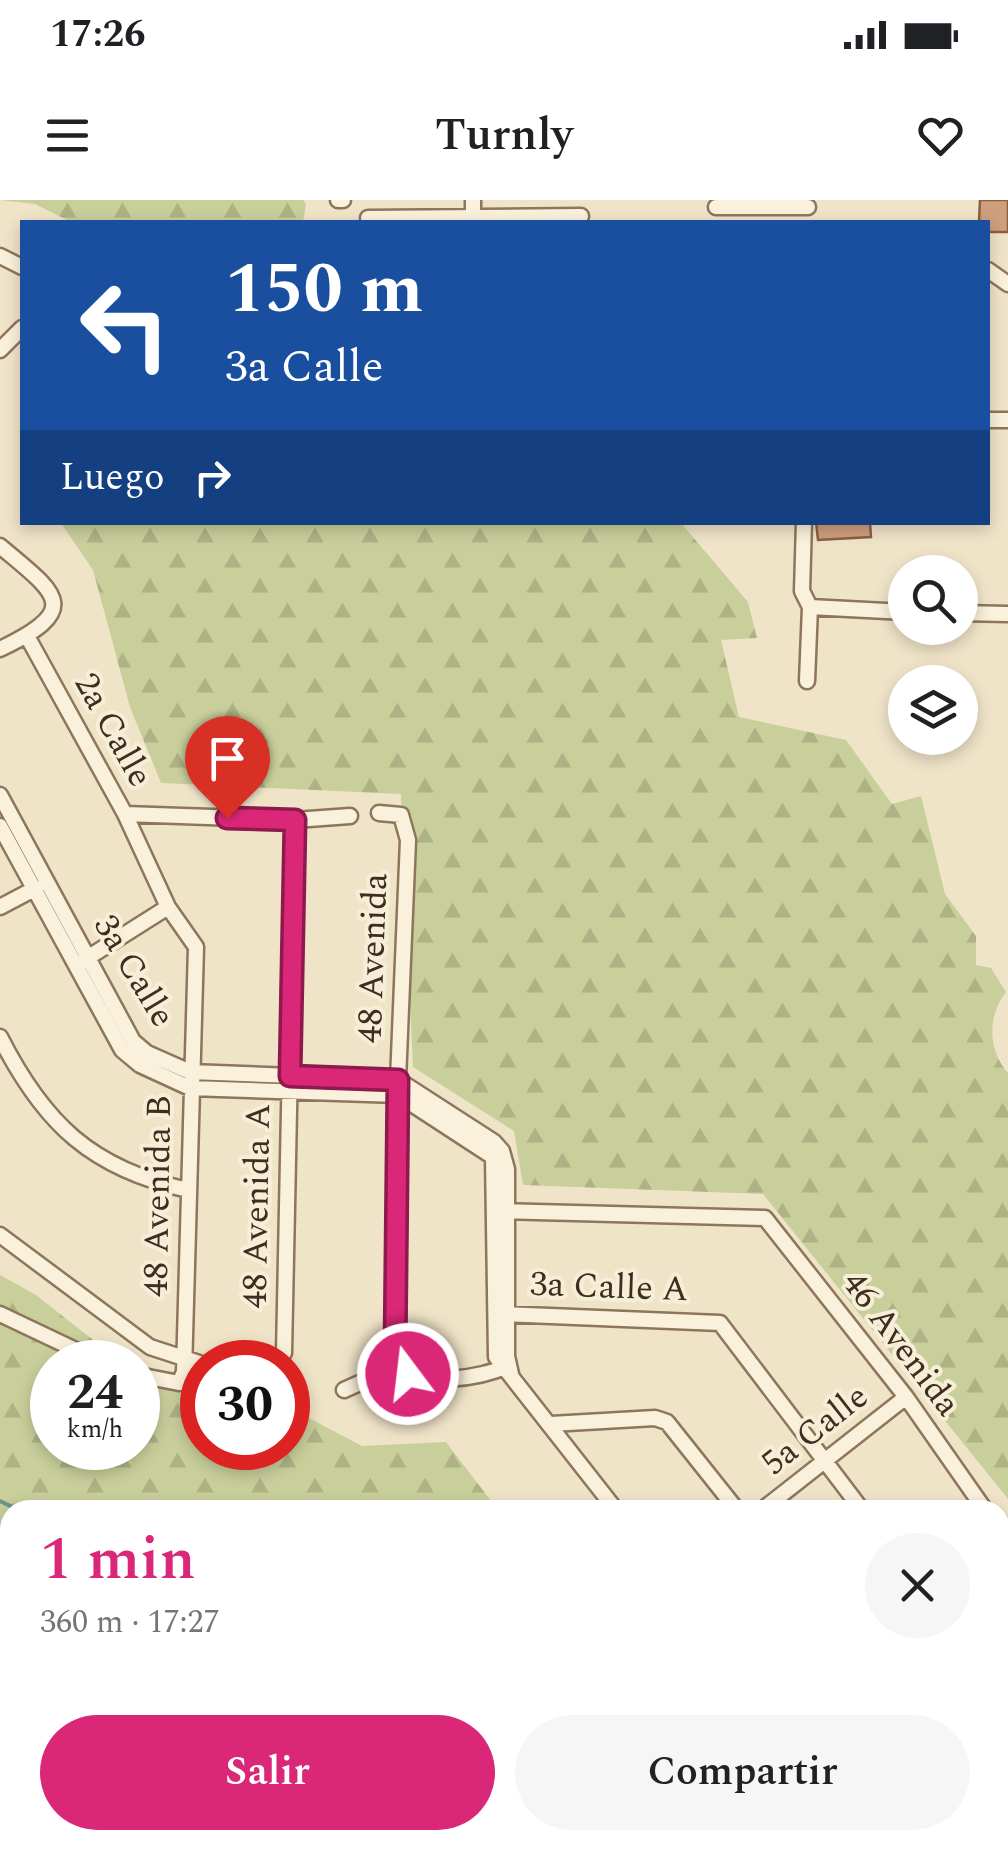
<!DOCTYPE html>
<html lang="es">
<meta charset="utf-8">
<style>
:root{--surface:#fff;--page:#f6f6f6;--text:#202124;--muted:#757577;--accent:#db2777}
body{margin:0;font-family:Spectral,serif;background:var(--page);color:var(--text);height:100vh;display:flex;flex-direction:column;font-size:38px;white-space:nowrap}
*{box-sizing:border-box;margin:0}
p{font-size:32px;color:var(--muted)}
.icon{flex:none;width:55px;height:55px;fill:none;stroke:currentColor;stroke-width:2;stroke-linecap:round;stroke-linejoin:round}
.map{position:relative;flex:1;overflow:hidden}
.side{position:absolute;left:0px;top:1300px;width:1010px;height:350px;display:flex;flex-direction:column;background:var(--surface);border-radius:30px 30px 0 0;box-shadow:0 5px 15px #0003}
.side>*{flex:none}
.top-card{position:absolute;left:20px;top:20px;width:970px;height:305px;border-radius:0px;box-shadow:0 5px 15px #0003;background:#1a4fa0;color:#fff;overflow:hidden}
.fabs{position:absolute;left:888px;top:355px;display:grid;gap:20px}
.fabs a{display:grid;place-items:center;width:90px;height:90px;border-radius:50%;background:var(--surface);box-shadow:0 5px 15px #0003;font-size:50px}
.speed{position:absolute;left:30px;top:1140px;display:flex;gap:20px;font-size:50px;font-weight:700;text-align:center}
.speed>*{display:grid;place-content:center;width:130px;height:130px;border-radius:50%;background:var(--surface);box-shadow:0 5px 15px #0003;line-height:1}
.speed small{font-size:25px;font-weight:400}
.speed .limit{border:15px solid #d22;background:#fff;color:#111}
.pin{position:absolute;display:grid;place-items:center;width:85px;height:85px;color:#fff;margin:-102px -42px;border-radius:50% 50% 50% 0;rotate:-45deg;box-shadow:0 0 10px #0007}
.pin .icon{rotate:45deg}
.me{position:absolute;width:110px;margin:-55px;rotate:345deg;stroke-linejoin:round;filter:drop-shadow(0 0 8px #0008)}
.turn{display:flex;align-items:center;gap:35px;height:210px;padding:0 40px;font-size:45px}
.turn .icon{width:130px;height:130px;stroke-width:2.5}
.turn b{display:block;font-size:70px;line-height:85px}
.then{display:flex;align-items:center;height:95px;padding:0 40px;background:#0003;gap:20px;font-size:38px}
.round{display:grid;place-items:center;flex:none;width:105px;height:105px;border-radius:52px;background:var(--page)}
.summary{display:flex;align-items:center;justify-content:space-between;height:170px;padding:0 40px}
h1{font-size:60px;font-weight:600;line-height:75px;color:var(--accent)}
.primary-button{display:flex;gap:20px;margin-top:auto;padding:20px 40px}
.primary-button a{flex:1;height:115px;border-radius:60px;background:var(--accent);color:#fff;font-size:40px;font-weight:600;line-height:115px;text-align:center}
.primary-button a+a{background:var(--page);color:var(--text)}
.status{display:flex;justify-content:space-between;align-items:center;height:70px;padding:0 50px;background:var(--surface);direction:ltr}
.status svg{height:28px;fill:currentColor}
header{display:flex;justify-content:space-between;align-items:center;height:130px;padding:0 40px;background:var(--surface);font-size:45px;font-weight:600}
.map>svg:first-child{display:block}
.forest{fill:url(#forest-firs)}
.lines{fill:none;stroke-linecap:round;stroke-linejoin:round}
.stream{stroke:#6f938a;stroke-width:4}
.building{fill:#cf9f7d;stroke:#8d5f41;stroke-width:2.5}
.minor-casing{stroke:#8d765c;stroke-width:19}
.minor{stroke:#faf1dc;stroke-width:14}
.route-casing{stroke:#8e194d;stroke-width:25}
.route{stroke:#db2777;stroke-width:18}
.labels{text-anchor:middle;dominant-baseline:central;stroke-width:8;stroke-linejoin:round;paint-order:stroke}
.street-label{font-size:35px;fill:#3d2e20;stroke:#f7eed8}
</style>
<div class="status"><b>17:26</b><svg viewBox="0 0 49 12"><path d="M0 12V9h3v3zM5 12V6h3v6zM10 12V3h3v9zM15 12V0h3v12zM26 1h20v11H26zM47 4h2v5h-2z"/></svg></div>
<header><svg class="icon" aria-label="menu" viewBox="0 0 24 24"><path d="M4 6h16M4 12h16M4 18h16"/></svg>Turnly<svg class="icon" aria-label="heart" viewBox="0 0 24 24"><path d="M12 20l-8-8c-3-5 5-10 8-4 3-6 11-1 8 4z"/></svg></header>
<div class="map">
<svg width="1008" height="1650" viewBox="0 0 1008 1650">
<defs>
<pattern id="forest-firs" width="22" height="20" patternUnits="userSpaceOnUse" patternTransform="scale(2.5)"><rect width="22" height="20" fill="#c9cf9b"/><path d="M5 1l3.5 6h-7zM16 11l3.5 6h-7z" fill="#aeb285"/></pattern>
</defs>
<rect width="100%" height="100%" fill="#f0e4c8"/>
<path class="forest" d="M 0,0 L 303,0 L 306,4 L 303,22 L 71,22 L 35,4 Z
M 61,323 L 681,323 L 748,402 L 757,438 L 721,440 L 739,517 L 846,540 L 892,604 L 921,596 L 945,694 L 976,736 L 976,765 L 991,768 L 1006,792 C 987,816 988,851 1008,873 L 1008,1299 L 763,994 L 523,985 L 514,931 L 413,867 L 401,594 L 161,583 L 130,507 L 93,370 Z
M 0,1075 L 36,1095 L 116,1158 L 129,1162 L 52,1162 L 52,1248 L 138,1248 L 138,1165 L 202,1189 L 202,1248 L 288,1248 L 288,1207 L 362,1246 L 446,1242 L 498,1310 L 10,1310 L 10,1640 L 579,1640 L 560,1650 L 0,1650 Z
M 1000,1560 L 1008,1564 L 1008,1650 L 688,1650 L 690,1640 L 1000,1640 Z"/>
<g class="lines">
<path class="stream" d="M 0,1301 L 19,1310
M 354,1640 L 358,1650
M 582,1650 L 600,1640
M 678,1650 L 680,1640"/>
</g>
<path class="building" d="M 980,0 L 1008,0 L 1008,32 L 988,32 L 988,22 L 979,22 Z
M 816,322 L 870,322 L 871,337 L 818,340 Z"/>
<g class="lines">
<defs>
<path id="minor" d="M 338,0 L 343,0
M 473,0 L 473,17
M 716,7 L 808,7
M 368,18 L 581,16
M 0,56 L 22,67
M 988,70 L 1008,84
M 0,150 L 22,128
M 988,220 L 1008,220
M 804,322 L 802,391 L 810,407 L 807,481
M 0,346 C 57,394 84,409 0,449
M 810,407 L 905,412
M 960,413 L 1008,414
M 27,436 L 125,614 L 168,707 L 196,747 L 184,1172 L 179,1183 L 138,1175
M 0,595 L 133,841 L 147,853 L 190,872 L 398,880 L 494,942 L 502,951 L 507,969 L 507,1156 L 511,1174
M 379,613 L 401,615 L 408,640 L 398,880 L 395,1153 L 400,1165
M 125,614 L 295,620 L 350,616
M 0,626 L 122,850 L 140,865 L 190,888 L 398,895 L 493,957 L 496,1157 L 616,1310
M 0,707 L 36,688
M 81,762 L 168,707
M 0,837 C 44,924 92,969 188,990
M 502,1011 L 765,1018 L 906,1197 L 985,1310
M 0,1035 L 150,1147 L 202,1164
M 0,1114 L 101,1162
M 501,1114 L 720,1123 L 862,1310
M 277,1162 L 284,1153 L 295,620
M 400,1165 C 422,1188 481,1178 507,1166
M 344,1190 L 400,1165
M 551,1224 L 655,1218 L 667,1222 L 737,1310
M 762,1310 L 906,1197
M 1000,1332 L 1008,1343
M 1000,1513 L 1008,1515"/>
</defs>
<use href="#minor" class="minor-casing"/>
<use href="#minor" class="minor"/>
</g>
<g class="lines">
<defs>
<path id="route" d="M 227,618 L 295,620 L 290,876 L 398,880 L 395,1154 L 408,1174"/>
</defs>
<use href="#route" class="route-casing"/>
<use href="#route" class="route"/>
</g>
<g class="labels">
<g class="street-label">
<text transform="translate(113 530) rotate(61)">2a Calle</text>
<text transform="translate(373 758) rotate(-88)">48 Avenida</text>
<text transform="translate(134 771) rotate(59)">3a Calle</text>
<text transform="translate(158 996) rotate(-89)">48 Avenida B</text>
<text transform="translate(257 1006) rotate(-89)">48 Avenida A</text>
<text transform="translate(609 1087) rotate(2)">3a Calle A</text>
<text transform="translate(901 1144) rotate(53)">46 Avenida</text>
<text transform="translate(815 1230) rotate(-38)">5a Calle</text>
</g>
</g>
</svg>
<div class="fabs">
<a><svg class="icon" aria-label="search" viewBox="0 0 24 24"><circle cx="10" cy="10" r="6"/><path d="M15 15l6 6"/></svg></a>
<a><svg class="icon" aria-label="layers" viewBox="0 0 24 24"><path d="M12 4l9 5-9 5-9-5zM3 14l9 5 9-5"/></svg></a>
</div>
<div class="speed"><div>24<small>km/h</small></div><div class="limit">30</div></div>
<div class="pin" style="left:227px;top:618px;background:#d93025"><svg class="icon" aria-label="arrive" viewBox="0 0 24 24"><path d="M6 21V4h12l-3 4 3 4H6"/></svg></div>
<svg class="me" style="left:408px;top:1174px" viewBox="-20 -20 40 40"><circle r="17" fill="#db2777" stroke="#fff" stroke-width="3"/><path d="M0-11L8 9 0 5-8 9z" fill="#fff"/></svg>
<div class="top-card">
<div class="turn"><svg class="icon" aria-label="left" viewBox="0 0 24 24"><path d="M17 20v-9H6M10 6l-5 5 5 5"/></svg><div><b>150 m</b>3a Calle</div></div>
<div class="then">Luego<svg class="icon" aria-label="right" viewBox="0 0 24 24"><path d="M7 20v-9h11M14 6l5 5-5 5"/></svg></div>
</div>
<section class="side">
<div class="summary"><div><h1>1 min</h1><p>360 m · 17:27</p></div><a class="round"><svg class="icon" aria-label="close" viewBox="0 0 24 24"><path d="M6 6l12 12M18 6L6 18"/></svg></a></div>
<div class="primary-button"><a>Salir</a><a>Compartir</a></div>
</section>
</div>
